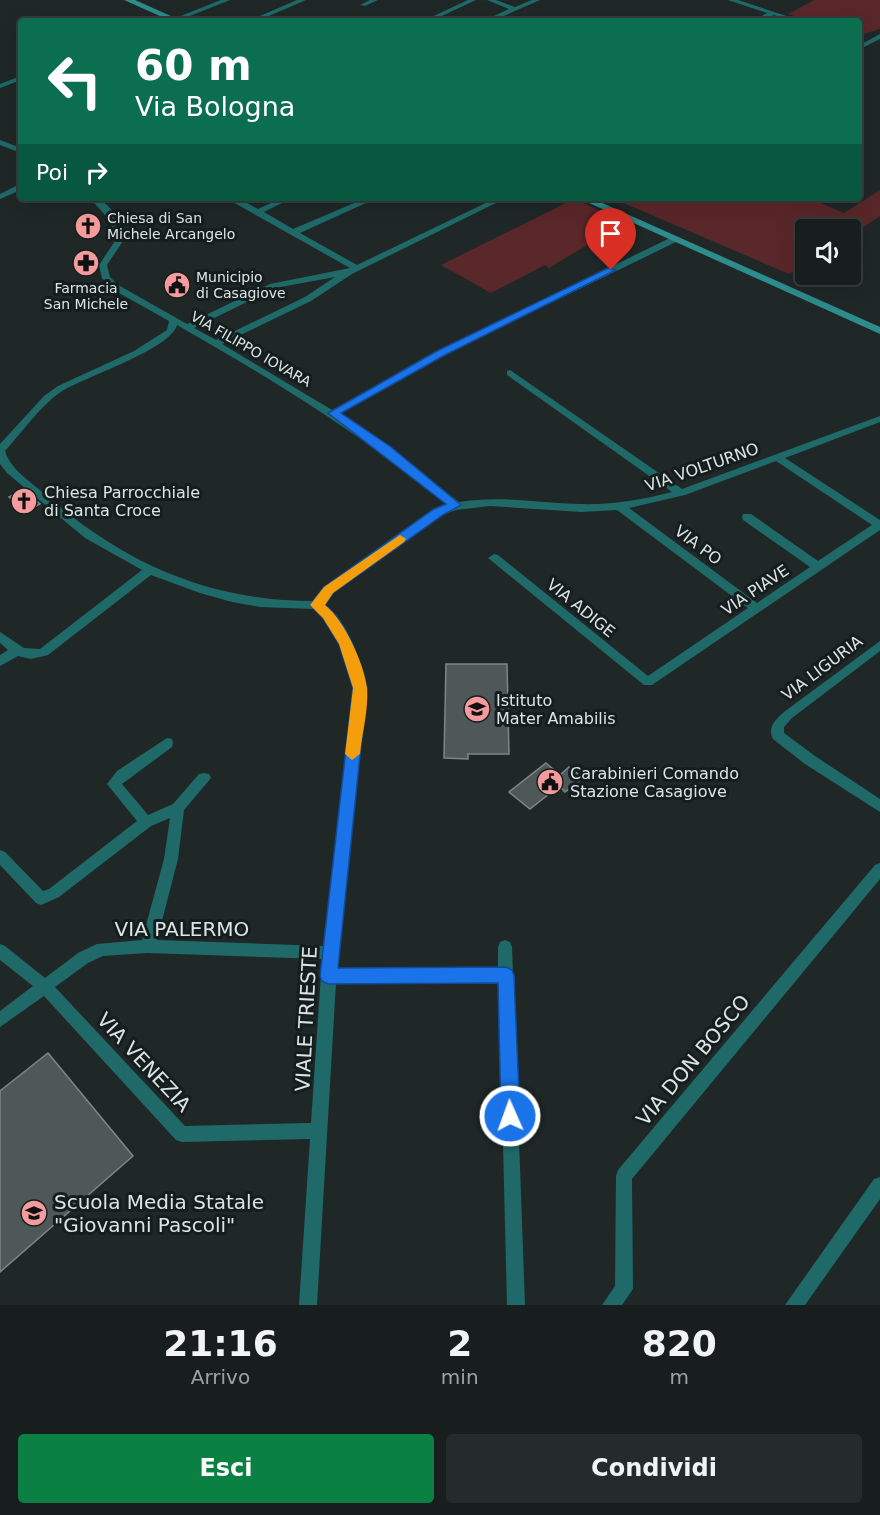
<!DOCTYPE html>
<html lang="it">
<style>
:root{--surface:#171e1d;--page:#242b2a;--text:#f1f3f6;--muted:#9ea2a4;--line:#363c3b;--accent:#0b8043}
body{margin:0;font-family:"DejaVu Sans",sans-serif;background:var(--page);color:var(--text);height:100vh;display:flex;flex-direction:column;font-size:22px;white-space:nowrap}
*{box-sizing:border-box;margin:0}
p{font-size:20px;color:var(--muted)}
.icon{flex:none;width:33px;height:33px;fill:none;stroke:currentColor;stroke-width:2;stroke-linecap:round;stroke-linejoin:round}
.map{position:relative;height:1305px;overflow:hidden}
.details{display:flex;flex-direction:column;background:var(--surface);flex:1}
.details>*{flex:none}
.top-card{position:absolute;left:18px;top:18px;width:844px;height:183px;border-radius:6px;box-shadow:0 6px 24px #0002,0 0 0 2px var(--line);background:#0b6e4f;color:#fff;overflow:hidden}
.buttons{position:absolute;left:795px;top:219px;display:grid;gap:12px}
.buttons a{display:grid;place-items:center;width:66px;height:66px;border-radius:6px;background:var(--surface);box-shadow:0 6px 24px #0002,0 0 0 2px var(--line);font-size:30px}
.pin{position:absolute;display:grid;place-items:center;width:51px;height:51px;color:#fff;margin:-62px -26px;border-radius:50% 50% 50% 0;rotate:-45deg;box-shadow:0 0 6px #0007}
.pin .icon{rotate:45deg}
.me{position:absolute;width:66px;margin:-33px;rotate:358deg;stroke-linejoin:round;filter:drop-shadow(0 0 4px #0008)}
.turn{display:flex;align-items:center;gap:21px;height:126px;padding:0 18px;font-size:27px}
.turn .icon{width:78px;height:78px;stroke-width:2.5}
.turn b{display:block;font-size:42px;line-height:51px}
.then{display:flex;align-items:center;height:57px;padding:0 18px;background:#0003;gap:12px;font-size:22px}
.eta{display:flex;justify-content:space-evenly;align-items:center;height:102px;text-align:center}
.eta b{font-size:36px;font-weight:600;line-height:42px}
.action{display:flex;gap:12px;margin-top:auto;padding:12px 18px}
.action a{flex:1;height:69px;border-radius:6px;background:var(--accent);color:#fff;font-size:24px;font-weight:600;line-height:69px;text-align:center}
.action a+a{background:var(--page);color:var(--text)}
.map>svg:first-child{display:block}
.green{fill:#5a272a}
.building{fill:#4e5858;stroke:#7d8787;stroke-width:1.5}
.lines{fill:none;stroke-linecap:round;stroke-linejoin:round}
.street{fill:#1f6a69;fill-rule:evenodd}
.secondary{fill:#2e8c8c;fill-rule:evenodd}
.route{fill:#1a73e8;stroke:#114b97;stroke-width:1.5}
.slow{fill:#f59e0b}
.labels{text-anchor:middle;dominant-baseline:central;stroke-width:6;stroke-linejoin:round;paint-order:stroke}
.far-poi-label{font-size:14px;fill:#dee4e4;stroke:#151e1e;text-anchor:start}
.far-street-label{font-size:14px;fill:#dee4e4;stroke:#151e1e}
.street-label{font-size:16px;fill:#dee4e4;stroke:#151e1e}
.poi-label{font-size:16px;fill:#dee4e4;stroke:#151e1e;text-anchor:start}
.near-street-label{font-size:20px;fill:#dee4e4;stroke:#151e1e}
.near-poi-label{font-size:20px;fill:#dee4e4;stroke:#151e1e;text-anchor:start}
</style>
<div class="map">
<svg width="880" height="1305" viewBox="0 0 880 1305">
<rect width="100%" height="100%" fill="#1f2827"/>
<path class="green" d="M 814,0 L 880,0 L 880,29 L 860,35 L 860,21 L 812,21 L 788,14 Z
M 880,190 L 880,216 L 851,235 L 850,230 L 806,230 L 805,264 L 789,274 L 612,198 L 808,198 L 844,213 Z
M 574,199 L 625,222 L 549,268 L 545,265 L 491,293 L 441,265 Z"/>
<path class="building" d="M 23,490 L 40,504 L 26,512 L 9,497 Z
M 446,664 L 507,664 L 509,754 L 468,754 L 468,759 L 444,758 Z
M 546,763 L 560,775 L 569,767 L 583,778 L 565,792 L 559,786 L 530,809 L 509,792 Z
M 48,1053 L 133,1156 L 0,1272 L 0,1091 Z"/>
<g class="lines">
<path class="street" d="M 221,0 L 230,0 L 177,21 L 168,21 Z
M 297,0 L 306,0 L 257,21 L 248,21 Z
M 370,0 L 378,0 L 365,6 L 360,5 Z
M 468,0 L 476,0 L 431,21 L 423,21 Z
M 487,0 L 496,0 L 515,7 L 532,0 L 540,0 L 492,21 L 483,21 L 509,9 Z
M 728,0 L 738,0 L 802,21 L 792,21 L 774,15 L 761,21 L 753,21 L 767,13 Z
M 880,34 L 880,39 L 860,49 L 860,45 Z
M 21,76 L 21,80 L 0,88 L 0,84 Z
M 0,140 L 21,148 L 21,153 L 0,145 Z
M 18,185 L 21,185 L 21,190 L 0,199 L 0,194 Z
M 89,198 C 111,198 120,222 123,241 L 107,265 L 110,277 L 118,285 L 187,324 L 270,284 L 350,268 L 231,201 L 231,198 L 238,198 L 258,209 L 282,198 L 292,198 L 264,212 L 293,229 L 366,198 L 377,198 L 300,233 L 357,265 L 496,198 L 506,198 L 352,274 L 311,301 L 222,344 L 332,410 L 438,351 L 672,237 L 678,237 L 678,241 L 444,355 L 339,414 L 419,471 L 459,502 C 499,495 539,503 580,504 C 611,505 642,500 672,492 L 507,375 L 507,371 L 510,370 L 682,489 L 880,416 L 880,422 L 785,458 L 880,520 L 880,530 L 652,685 L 644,685 L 488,558 L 494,554 L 498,555 L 648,676 L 748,608 L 617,510 L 581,512 L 490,506 L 456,510 L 442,515 L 333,593 L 324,604 C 349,624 357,659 366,688 L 336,969 L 498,968 L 498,947 L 500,942 L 505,940 L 510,942 L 512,947 L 525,1305 L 507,1305 L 499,982 L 336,983 L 317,1305 L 299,1305 L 310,1139 L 182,1142 L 176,1140 L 44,996 L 0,1027 L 0,1011 L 33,986 L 0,960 L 0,944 L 5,946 L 45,978 L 78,953 L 97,944 L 142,940 L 164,859 L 170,818 L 151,826 L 59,897 L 41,905 L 36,903 L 0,865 L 0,850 L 5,852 L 43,891 L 49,889 L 137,821 L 107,784 L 117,771 L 167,738 L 172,739 L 173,743 L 172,747 L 122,784 L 148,815 L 173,804 L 199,774 L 204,773 L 209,774 L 211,778 L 184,810 L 178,859 L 157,940 L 323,946 L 354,688 L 340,644 L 324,617 L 314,609 L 260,607 L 232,602 L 200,593 L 151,575 L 48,655 L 31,659 L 18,656 L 0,666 L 0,655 L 8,650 L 0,643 L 0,632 L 24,648 L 40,649 L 142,570 L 85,538 L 7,473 L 0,464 L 0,444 L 44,396 L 58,386 L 134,351 L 167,330 L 169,321 L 112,289 L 102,278 L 99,265 L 115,241 C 112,220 103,212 89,198 ZM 335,277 L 305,297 L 216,340 L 194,328 L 275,288 ZM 177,325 C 272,379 364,436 448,505 L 434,509 L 325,587 L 314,601 C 209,601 126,564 48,497 C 33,483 11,471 5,451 C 23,431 40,406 62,391 C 85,377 171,349 177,325 ZM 776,461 L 872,525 L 818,561 L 751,514 L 743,514 L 742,517 L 743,520 L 810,567 L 757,603 L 629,508 L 685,495 ZM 148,953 L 322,959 L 311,1123 L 185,1126 L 55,987 L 88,963 L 103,956 Z
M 880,641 L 880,651 L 792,718 L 784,727 L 784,733 L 815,756 L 880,799 L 880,812 L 805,764 L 773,739 C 767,727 776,719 784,712 Z
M 880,863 L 880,879 L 632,1179 L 633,1289 L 622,1305 L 602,1305 L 615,1286 L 616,1176 L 618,1170 L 875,865 Z
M 880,1177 L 880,1199 L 805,1305 L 785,1305 L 874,1179 Z"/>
<path class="secondary" d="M 124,0 L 135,0 L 182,21 L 171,21 Z
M 578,198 L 591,198 L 880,327 L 880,334 Z"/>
</g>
<path class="route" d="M 608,268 L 616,270 L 445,355 L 341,413 L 391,447 L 461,505 L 443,515 L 333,593 L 325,605 C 350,624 358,659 367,688 L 338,968 L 506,967 L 512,970 L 514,975 L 520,1116 L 517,1123 L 510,1126 L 504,1123 L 501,1116 L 498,983 L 328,984 L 322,981 L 320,976 L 353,688 L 339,644 L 323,618 L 310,605 L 324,587 L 434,509 L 446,504 L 328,413 L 437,351 Z"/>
<path class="slow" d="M 400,535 L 406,539 L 404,542 L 333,593 L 325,605 C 344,620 364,663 367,688 C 369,708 362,733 360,754 L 352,760 L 345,754 L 353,688 L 339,644 L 323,618 L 310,605 L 324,587 Z"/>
<defs>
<symbol id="church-disc" viewBox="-11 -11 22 22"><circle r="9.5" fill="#f59b9d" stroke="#151e1e"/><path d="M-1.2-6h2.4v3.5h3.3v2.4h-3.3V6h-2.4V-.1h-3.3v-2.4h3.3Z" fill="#111"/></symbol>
<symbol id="pharmacy-disc" viewBox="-11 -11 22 22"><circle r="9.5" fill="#f59b9d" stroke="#151e1e"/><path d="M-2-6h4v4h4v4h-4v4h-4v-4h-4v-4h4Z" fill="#111"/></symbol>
<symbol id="civic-disc" viewBox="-11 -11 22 22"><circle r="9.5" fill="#f59b9d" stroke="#151e1e"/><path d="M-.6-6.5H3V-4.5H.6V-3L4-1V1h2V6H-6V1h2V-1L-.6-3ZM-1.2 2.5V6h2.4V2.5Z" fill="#111"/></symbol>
<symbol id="school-disc" viewBox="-11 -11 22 22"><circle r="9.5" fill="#f59b9d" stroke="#151e1e"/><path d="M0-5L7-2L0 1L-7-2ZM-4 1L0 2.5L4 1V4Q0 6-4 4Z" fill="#111"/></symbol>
</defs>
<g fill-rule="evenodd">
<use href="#church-disc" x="73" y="211" width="30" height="30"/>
<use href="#pharmacy-disc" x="71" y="248" width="30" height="30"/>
<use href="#civic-disc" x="162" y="270" width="30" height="30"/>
<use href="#church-disc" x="9" y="486" width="30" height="30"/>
<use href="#school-disc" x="462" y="694" width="30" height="30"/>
<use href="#civic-disc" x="535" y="767" width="30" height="30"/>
<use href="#school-disc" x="19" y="1198" width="30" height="30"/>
</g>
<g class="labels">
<g class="far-poi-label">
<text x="107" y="218">Chiesa di San<tspan x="107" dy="16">Michele Arcangelo</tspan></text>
<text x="196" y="277">Municipio<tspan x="196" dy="16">di Casagiove</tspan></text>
<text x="86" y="288" text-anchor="middle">Farmacia<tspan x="86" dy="16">San Michele</tspan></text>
</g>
<g class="far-street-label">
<text transform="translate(251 349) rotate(30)">VIA FILIPPO IOVARA</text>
</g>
<g class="street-label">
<text transform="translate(702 467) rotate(-19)">VIA VOLTURNO</text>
<text transform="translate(698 545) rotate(37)">VIA PO</text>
<text transform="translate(755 590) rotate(-34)">VIA PIAVE</text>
<text transform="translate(581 608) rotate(39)">VIA ADIGE</text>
<text transform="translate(822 668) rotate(-37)">VIA LIGURIA</text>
</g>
<g class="poi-label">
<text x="44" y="492">Chiesa Parrocchiale<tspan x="44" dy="18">di Santa Croce</tspan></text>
<text x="496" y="700">Istituto<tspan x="496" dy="18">Mater Amabilis</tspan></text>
<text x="570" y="773">Carabinieri Comando<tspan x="570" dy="18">Stazione Casagiove</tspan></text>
</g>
<g class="near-street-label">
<text x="182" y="929">VIA PALERMO</text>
<text transform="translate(306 1019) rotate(-87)">VIALE TRIESTE</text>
<text transform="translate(693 1060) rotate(-50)">VIA DON BOSCO</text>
<text transform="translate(144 1062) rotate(47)">VIA VENEZIA</text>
</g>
<g class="near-poi-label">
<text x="54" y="1202">Scuola Media Statale<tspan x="54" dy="23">"Giovanni Pascoli"</tspan></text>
</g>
</g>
</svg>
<div class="buttons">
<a><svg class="icon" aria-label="sound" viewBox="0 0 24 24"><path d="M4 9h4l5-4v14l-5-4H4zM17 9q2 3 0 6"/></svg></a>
</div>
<div class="pin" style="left:611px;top:270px;background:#d93025"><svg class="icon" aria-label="arrive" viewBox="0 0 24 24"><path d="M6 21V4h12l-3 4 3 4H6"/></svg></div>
<svg class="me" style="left:510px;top:1116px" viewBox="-20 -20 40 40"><circle r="17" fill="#1a73e8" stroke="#fff" stroke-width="3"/><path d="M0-11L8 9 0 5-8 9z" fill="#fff"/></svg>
<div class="top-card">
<div class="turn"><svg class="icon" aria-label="left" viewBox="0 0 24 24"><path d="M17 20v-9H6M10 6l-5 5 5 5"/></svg><div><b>60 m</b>Via Bologna</div></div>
<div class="then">Poi<svg class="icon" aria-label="right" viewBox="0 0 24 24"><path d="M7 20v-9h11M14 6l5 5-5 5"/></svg></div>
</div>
</div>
<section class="details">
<div class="eta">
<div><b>21:16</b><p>Arrivo</p></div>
<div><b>2</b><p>min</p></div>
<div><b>820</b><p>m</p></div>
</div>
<div class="action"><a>Esci</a><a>Condividi</a></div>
</section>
